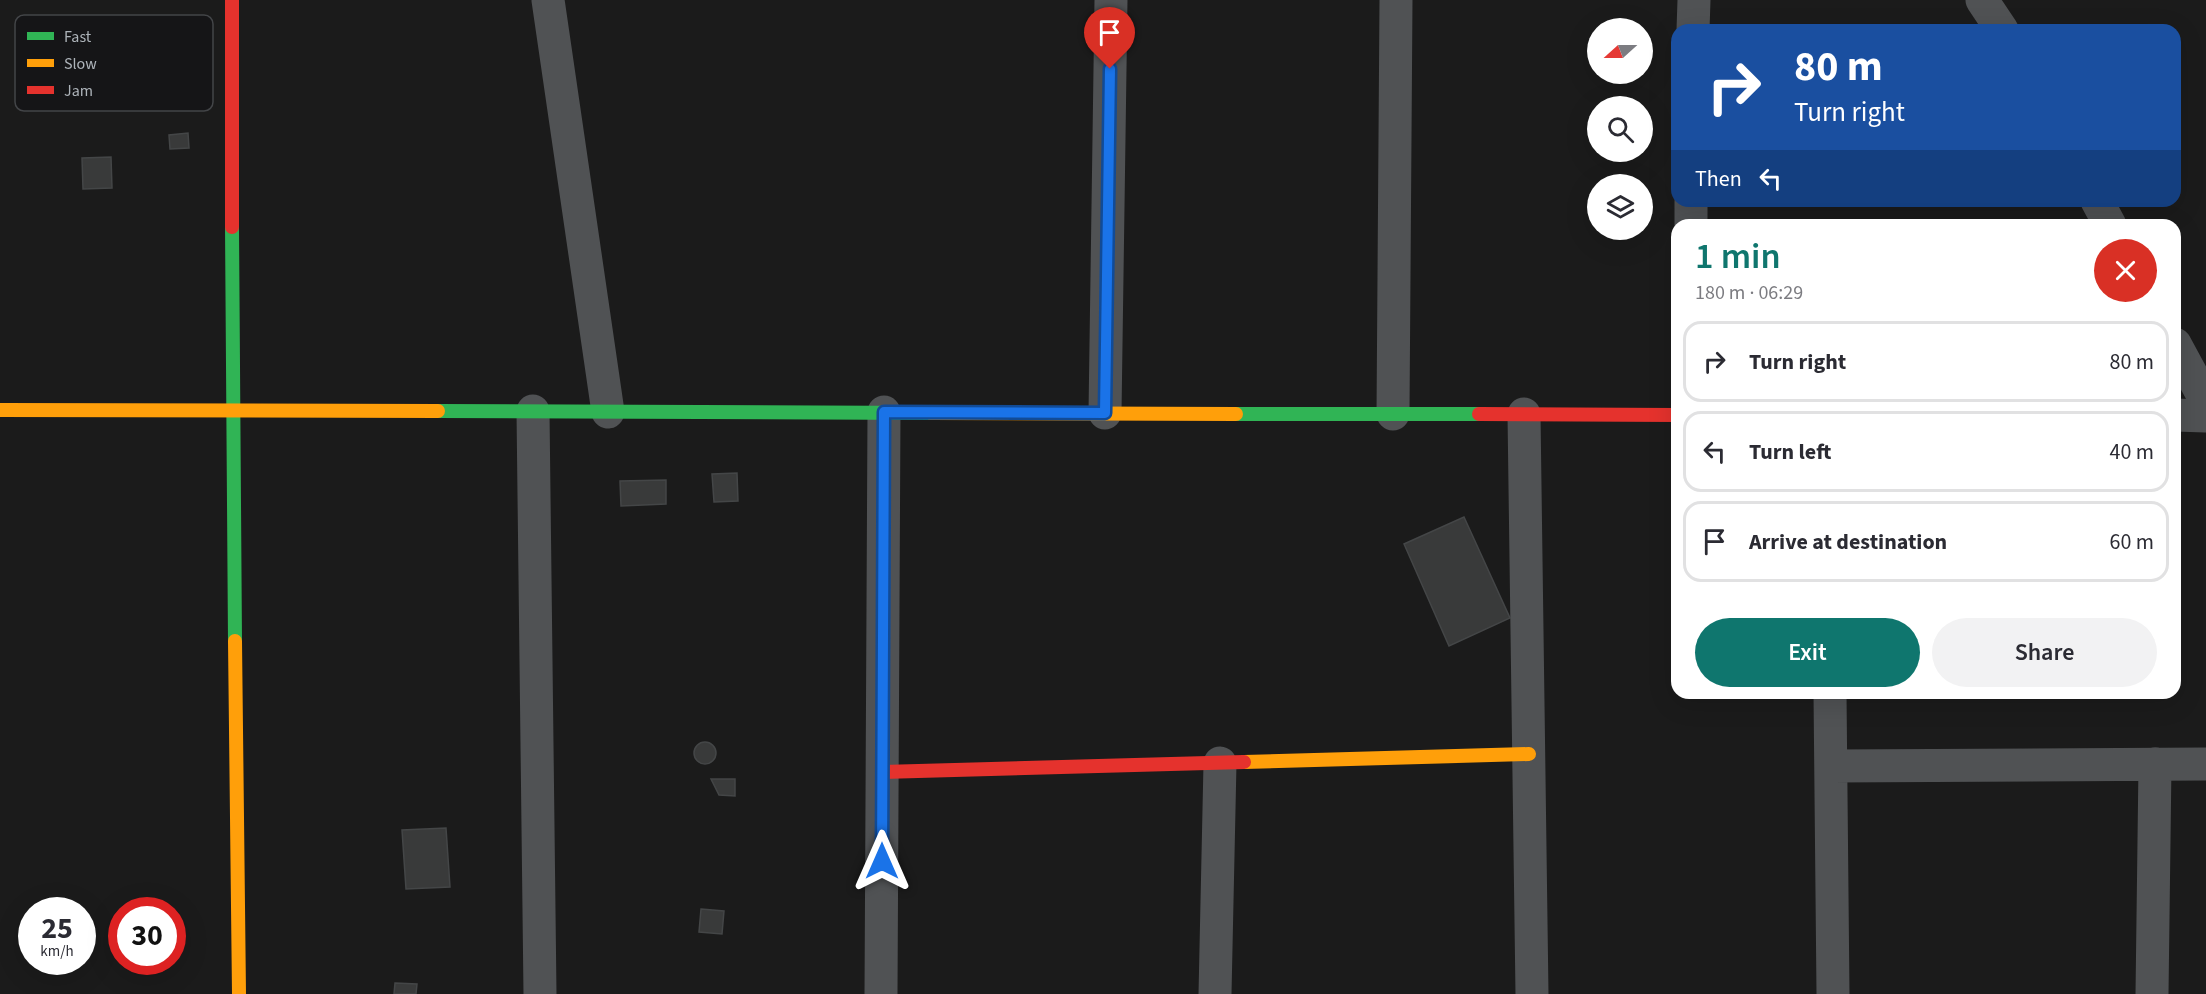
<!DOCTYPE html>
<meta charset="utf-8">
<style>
:root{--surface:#fff;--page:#f2f2f3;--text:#2b2b33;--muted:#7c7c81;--line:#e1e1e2;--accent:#0f766e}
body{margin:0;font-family:"Source Sans 3",sans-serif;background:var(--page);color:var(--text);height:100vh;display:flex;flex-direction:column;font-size:22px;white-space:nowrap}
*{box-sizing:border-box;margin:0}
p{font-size:20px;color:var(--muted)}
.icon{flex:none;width:33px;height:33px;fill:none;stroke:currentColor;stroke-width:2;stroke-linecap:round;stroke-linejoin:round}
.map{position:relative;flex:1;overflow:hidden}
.details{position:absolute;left:1671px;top:219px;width:510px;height:480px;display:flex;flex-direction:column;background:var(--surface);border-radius:18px;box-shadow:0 6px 24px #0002}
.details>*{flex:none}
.top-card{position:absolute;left:1671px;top:24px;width:510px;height:183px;border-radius:18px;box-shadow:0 6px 24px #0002;background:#1a4fa0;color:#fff;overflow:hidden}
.needle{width:39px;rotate:249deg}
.controls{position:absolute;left:1587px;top:18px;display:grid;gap:12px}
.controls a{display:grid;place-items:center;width:66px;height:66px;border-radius:50%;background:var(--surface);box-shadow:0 6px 24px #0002;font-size:30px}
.speed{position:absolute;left:18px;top:897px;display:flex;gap:12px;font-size:30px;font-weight:700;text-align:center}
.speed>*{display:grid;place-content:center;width:78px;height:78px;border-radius:50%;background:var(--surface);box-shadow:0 6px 24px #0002;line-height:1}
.speed small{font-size:15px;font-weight:400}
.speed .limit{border:9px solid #d22;background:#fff;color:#111}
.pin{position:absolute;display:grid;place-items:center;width:51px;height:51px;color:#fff;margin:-62px -26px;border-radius:50% 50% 50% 0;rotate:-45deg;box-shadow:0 0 6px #0007}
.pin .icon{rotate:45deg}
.me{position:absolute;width:66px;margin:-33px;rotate:0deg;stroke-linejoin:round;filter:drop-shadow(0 0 4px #0008)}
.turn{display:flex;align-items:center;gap:21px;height:126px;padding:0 24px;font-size:27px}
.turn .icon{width:78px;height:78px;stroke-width:2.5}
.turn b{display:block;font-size:42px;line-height:51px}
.then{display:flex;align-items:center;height:57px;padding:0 24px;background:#0003;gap:12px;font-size:22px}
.round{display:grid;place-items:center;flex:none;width:63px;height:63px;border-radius:32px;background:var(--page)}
.overview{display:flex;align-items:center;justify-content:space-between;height:102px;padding:0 24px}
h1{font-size:36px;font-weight:600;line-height:45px;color:var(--accent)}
.primary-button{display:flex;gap:12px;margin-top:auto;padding:12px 24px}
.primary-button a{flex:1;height:69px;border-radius:36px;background:var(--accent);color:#fff;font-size:24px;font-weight:600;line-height:69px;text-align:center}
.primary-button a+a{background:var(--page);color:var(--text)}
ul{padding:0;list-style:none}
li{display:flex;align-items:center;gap:18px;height:81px;margin:0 12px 9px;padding:0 12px;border:3px solid var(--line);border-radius:18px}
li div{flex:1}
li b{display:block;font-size:22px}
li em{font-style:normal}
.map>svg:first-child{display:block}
.building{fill:#393a3a;stroke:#444647;stroke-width:1.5}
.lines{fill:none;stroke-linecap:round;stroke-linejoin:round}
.street{stroke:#505254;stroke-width:33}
.fast{stroke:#30b455;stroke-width:14}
.slow{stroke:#ff9f0a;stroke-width:14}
.jam{stroke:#e5322d;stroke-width:14}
.route-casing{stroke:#114b97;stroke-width:15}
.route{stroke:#1a73e8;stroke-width:10}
.key{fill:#151517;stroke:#434548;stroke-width:1.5}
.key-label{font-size:16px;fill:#aeb4ba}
</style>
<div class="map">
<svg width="2206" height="994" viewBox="0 0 2206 994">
<rect width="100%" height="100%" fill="#1b1b1b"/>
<path class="building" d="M 188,133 L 189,148 L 170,149 L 169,135 Z
M 111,157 L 112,188 L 83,189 L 82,158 Z
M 737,473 L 738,501 L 714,502 L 712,474 Z
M 666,480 L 666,504 L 621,506 L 620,481 Z
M 1464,517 L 1510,618 L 1449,646 L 1404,544 Z
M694 753a11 11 0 1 1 22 0a11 11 0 1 1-22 0Z
M 711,779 L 735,779 L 735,796 L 719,795 Z
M 446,828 L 450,887 L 406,889 L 402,830 Z
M 701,909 L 724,911 L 722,934 L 699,932 Z
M 395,983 L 417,984 L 416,994 L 394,994 Z"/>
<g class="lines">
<path class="street" d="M 548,0 L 608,412
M 1982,0 L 2002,30
M 1693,30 L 1694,0
M 2097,201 L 2110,225
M 1691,225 L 1691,201
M 2175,344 L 2206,401
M 533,411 L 540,994
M 1105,413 L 1111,0
M 1393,414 L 1396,0
M 1524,414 L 1532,994
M 2175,415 L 2206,416
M 1830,693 L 1833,994
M 1831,766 L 2206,764
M 881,994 L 884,412
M 1215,994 L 1220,763
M 2152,994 L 2155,764"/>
<path class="fast" d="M 232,227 L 235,641
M 438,411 L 931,413
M 1236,414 L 1479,414"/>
<path class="slow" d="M 0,410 L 438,411
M 931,413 L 1236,414
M 235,641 L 239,994
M 1244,762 L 1529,754"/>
<path class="jam" d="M 232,0 L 232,227
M 1479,414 L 1677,415
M 882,772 L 1244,762"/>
</g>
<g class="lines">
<defs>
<path id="route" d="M 882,861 L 884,412 L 1105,413 L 1110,69"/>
</defs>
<use href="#route" class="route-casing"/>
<use href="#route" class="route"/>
</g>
<rect x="15" y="15" width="198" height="96" rx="9" class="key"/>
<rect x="27" y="32" width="27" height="8" fill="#30b455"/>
<rect x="27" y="59" width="27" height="8" fill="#ff9f0a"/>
<rect x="27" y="86" width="27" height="8" fill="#e5322d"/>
<g class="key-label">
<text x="64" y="42">Fast</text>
<text x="64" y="69">Slow</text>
<text x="64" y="96">Jam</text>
</g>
</svg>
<div class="controls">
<a><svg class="needle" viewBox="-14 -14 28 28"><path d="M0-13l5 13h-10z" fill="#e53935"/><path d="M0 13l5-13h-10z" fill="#7c7c81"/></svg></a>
<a><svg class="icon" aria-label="search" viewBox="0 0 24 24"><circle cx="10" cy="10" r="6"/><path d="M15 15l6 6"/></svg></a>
<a><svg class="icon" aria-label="layers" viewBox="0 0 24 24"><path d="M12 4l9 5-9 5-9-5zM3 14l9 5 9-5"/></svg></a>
</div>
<div class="speed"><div>25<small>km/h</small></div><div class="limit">30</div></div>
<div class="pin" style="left:1110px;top:69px;background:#d93025"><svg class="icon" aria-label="arrive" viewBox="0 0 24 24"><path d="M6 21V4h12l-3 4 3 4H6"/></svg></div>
<svg class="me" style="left:882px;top:861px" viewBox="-20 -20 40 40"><path d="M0-17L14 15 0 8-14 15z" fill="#1a73e8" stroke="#fff" stroke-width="4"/></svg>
<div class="top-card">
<div class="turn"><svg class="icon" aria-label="right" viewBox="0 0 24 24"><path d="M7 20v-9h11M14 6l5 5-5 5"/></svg><div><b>80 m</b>Turn right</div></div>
<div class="then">Then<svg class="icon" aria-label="left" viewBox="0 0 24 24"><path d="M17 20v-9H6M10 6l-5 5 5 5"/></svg></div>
</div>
<section class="details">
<div class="overview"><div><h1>1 min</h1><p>180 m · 06:29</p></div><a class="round" style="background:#d93025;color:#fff"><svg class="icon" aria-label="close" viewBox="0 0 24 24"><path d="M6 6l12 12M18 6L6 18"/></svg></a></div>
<ul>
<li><svg class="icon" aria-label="right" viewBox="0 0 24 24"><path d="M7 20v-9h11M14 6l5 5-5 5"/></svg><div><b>Turn right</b></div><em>80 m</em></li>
<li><svg class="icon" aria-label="left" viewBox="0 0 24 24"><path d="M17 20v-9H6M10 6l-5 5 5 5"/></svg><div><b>Turn left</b></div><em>40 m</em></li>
<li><svg class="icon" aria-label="arrive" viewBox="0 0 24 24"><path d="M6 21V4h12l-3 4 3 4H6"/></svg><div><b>Arrive at destination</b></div><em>60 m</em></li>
</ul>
<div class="primary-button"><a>Exit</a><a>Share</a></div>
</section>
</div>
